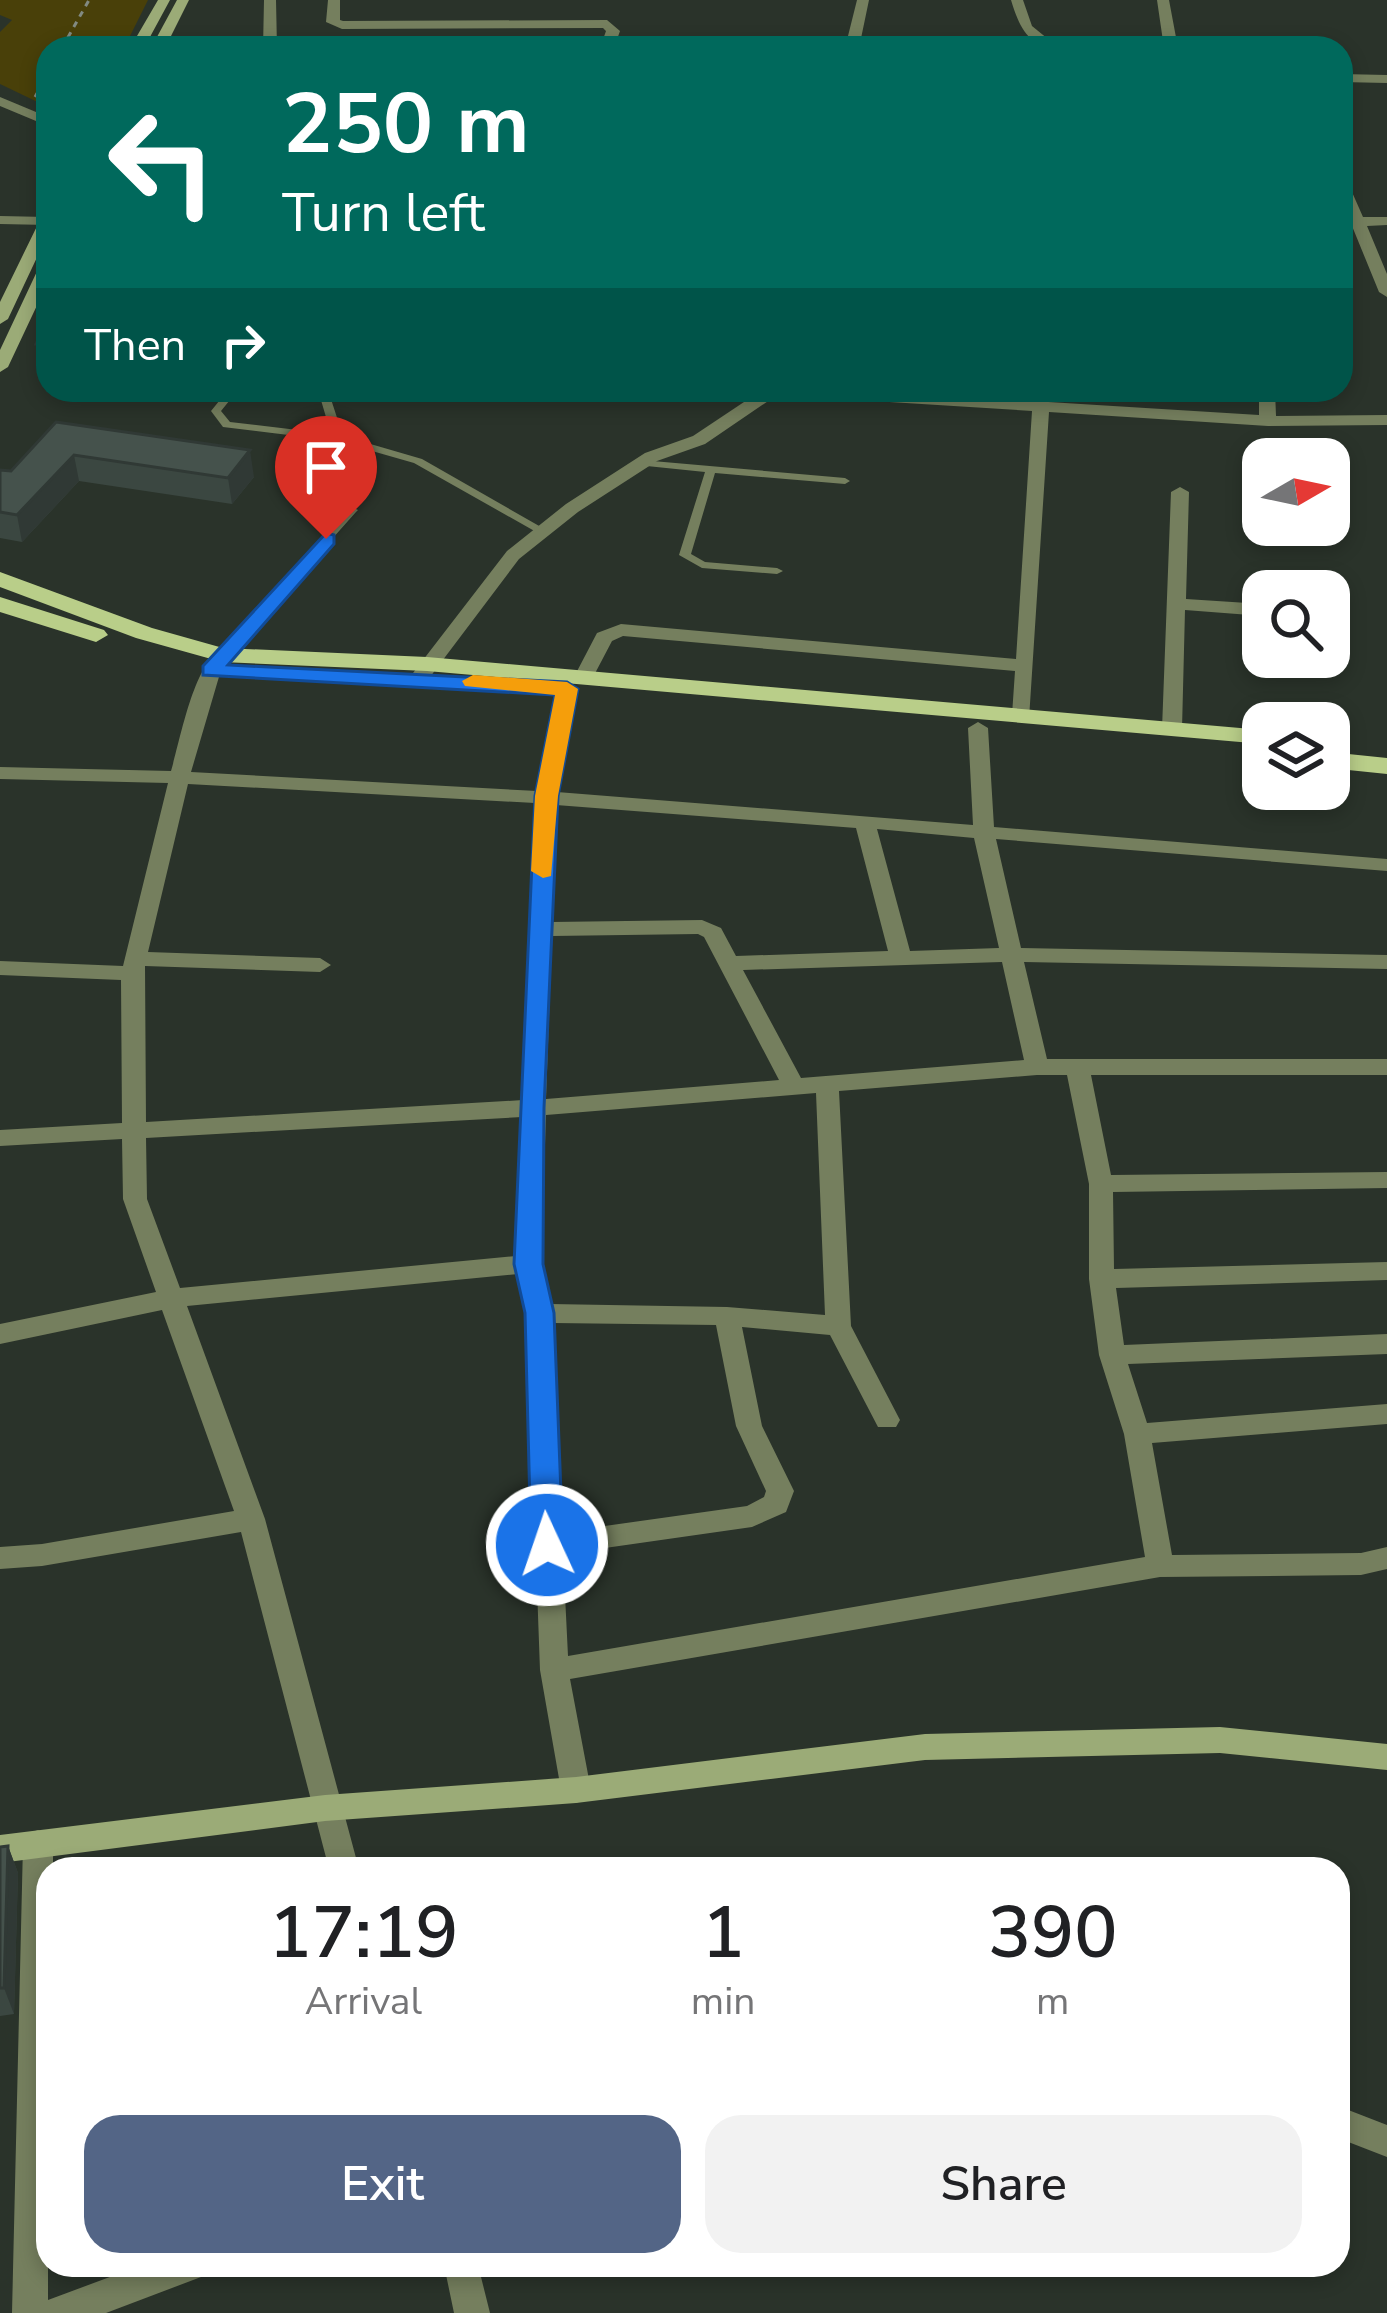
<!DOCTYPE html>
<style>
:root{--surface:#fff;--page:#f2f2f2;--text:#202124;--muted:#757577;--accent:#536586}
body{margin:0;font-family:"Nunito Sans",sans-serif;background:var(--page);color:var(--text);height:100vh;display:flex;flex-direction:column;font-size:45px;white-space:nowrap}
*{box-sizing:border-box;margin:0}
p{font-size:39px;color:var(--muted)}
.icon{flex:none;width:66px;height:66px;fill:none;stroke:currentColor;stroke-width:2;stroke-linecap:round;stroke-linejoin:round}
.map{position:relative;flex:1;overflow:hidden}
.sheet{position:absolute;left:36px;top:1857px;width:1314px;height:420px;display:flex;flex-direction:column;background:var(--surface);border-radius:36px;box-shadow:0 6px 18px #0003}
.sheet>*{flex:none}
.hud{position:absolute;left:36px;top:36px;width:1317px;height:366px;border-radius:36px;box-shadow:0 6px 18px #0003;background:#00695c;color:#fff;overflow:hidden}
.needle{width:78px;rotate:81deg}
.fabs{position:absolute;left:1242px;top:438px;display:grid;gap:24px}
.fabs a{display:grid;place-items:center;width:108px;height:108px;border-radius:24px;background:var(--surface);box-shadow:0 6px 18px #0003;font-size:60px}
.pin{position:absolute;display:grid;place-items:center;width:102px;height:102px;color:#fff;margin:-123px -51px;border-radius:50% 50% 50% 0;rotate:-45deg;box-shadow:0 0 12px #0007}
.pin .icon{rotate:45deg}
.me{position:absolute;width:132px;margin:-66px;rotate:357deg;stroke-linejoin:round;filter:drop-shadow(0 0 9px #0008)}
.turn{display:flex;align-items:center;gap:42px;height:252px;padding:0 48px;font-size:54px}
.turn .icon{width:156px;height:156px;stroke-width:2.5}
.turn b{display:block;font-size:84px;line-height:102px}
.then{display:flex;align-items:center;height:114px;padding:0 48px;background:#0003;gap:24px;font-size:45px}
.eta{display:flex;justify-content:space-evenly;align-items:center;height:204px;text-align:center}
.eta b{font-size:72px;font-weight:600;line-height:84px}
.action{display:flex;gap:24px;margin-top:auto;padding:24px 48px}
.action a{flex:1;height:138px;border-radius:36px;background:var(--accent);color:#fff;font-size:48px;font-weight:600;line-height:138px;text-align:center}
.action a+a{background:var(--page);color:var(--text)}
.map>svg:first-child{display:block}
.green{fill:#494009}
.lines{fill:none;stroke-linecap:round;stroke-linejoin:round}
.path{stroke:#828a82;stroke-width:3;stroke-dasharray:6 6;stroke-linecap:butt}
.lane{fill:#757f5e;fill-rule:evenodd}
.street{fill:#757f5e;fill-rule:evenodd}
.secondary{fill:#9bab77;fill-rule:evenodd}
.primary{fill:#b9ce89;fill-rule:evenodd}
.wall{fill:#3b4741}
.shaded-wall{fill:#303935}
.building{fill:#45524c;stroke:#303935;stroke-width:3}
.route{fill:#1a73e8;stroke:#114b97;stroke-width:3}
.slow{fill:#f59e0b}
</style>
<div class="map">
<svg width="1387" height="2313" viewBox="0 0 1387 2313">
<rect width="100%" height="100%" fill="#2a332a"/>
<path class="green" d="M 0,0 L 148,0 L 124,48 L 48,48 L 48,107 L 0,84 L 0,32 L 12,20 L 0,15 Z"/>
<g class="lines">
<path class="path" d="M 62,48 L 89,0
M 35,97 L 48,74"/>
<path class="lane" d="M 228,390 L 238,390 L 221,411 L 230,422 L 331,434 L 318,390 L 328,390 L 343,436 L 422,459 L 548,531 L 546,533 L 538,533 L 414,463 L 337,441 L 223,427 L 211,411 Z
M 641,460 L 845,478 L 850,481 L 845,484 L 715,473 L 691,554 L 705,562 L 777,568 L 783,571 L 777,574 L 702,568 L 679,555 L 705,472 L 637,465 L 637,461 Z
M 352,507 L 358,510 L 356,512 L 226,658 L 218,658 L 218,652 L 348,508 Z"/>
<path class="street" d="M 264,0 L 276,0 L 277,48 L 263,48 Z
M 328,0 L 340,0 L 340,20 L 343,21 L 607,20 L 620,31 L 614,48 L 600,48 L 606,31 L 603,28 L 342,29 L 326,22 Z
M 857,0 L 869,0 L 859,48 L 845,48 Z
M 1011,0 L 1023,0 L 1032,26 L 1059,48 C 1028,48 1019,26 1011,0 Z
M 1157,0 L 1169,0 L 1178,48 L 1164,48 Z
M 1341,74 L 1387,75 L 1387,83 L 1341,82 Z
M 0,97 L 48,117 L 48,126 L 0,106 Z
M 1341,179 L 1348,183 L 1363,217 L 1387,217 L 1387,225 L 1367,226 L 1387,274 L 1387,297 L 1379,292 L 1352,226 L 1341,226 L 1341,218 L 1348,217 L 1341,200 Z
M 0,216 L 47,217 L 48,225 L 0,224 Z
M 762,390 L 855,390 L 1259,415 L 1259,390 L 1275,390 L 1276,416 L 1387,415 L 1387,425 L 1268,426 L 1049,412 L 1029,719 L 1015,719 L 1012,715 L 1015,671 L 623,636 L 612,641 L 591,681 L 577,681 L 574,677 L 597,633 L 621,624 L 1016,659 L 1032,411 L 777,395 L 705,444 L 657,461 L 578,512 L 519,559 L 427,681 L 413,681 L 413,673 L 507,551 L 566,504 L 645,453 L 693,436 Z
M 1180,487 L 1189,492 L 1186,599 L 1263,604 L 1263,616 L 1185,610 L 1182,729 L 1172,735 L 1162,729 L 1171,492 Z
M 222,649 L 232,655 L 221,670 L 191,772 L 537,791 L 557,689 L 567,683 L 577,689 L 557,792 L 973,825 L 968,728 L 978,722 L 988,728 L 994,827 L 1387,859 L 1387,871 L 996,839 L 1021,948 L 1387,955 L 1387,969 L 1024,962 L 1047,1059 L 1387,1059 L 1387,1075 L 1091,1075 L 1111,1175 L 1387,1172 L 1387,1188 L 1113,1192 L 1114,1269 L 1387,1262 L 1387,1280 L 1116,1288 L 1124,1345 L 1387,1334 L 1387,1354 L 1128,1364 L 1147,1423 L 1387,1404 L 1387,1424 L 1152,1443 L 1172,1555 L 1361,1553 L 1387,1547 L 1387,1569 L 1361,1575 L 1160,1577 L 570,1679 L 591,1790 L 587,1799 L 576,1803 L 565,1799 L 561,1790 L 540,1670 L 527,1313 L 518,1274 L 187,1306 L 265,1519 L 359,1869 L 329,1869 L 241,1532 L 42,1566 L 0,1569 L 0,1547 L 42,1544 L 234,1511 L 162,1310 L 0,1344 L 0,1324 L 156,1292 L 123,1199 L 122,1139 L 0,1146 L 0,1130 L 122,1123 L 121,980 L 0,975 L 0,961 L 123,966 L 168,783 L 0,779 L 0,767 L 171,771 C 180,741 194,662 222,649 ZM 188,784 L 535,803 L 523,1100 L 146,1122 L 145,966 L 320,972 L 331,965 L 320,958 L 148,952 ZM 556,805 L 856,828 L 888,951 L 736,956 L 721,928 L 702,920 L 552,922 ZM 877,829 L 974,838 L 999,948 L 910,951 ZM 698,934 L 704,937 L 779,1080 L 546,1099 L 552,936 ZM 1002,962 L 1024,1060 L 801,1078 L 743,970 ZM 1037,1075 L 1067,1075 L 1089,1184 L 1089,1279 L 1099,1355 L 1124,1434 L 1145,1557 L 568,1656 L 563,1554 L 752,1527 L 786,1512 L 794,1491 L 762,1426 L 742,1327 L 830,1335 L 878,1427 L 896,1427 L 900,1420 L 851,1326 L 839,1091 ZM 816,1093 L 825,1315 L 727,1307 L 550,1304 L 541,1264 L 546,1115 ZM 522,1117 L 516,1256 L 180,1288 L 147,1199 L 146,1138 ZM 553,1323 L 716,1325 L 736,1426 L 766,1491 L 764,1497 L 747,1506 L 562,1532 Z
M 38,1830 L 49,1834 L 53,1844 L 53,1869 L 48,1869 L 48,2300 L 142,2265 L 206,2265 L 201,2277 L 106,2313 L 12,2313 L 23,1844 L 27,1834 Z
M 1338,2106 L 1387,2125 L 1387,2157 L 1338,2138 Z
M 444,2265 L 478,2265 L 490,2313 L 454,2313 Z"/>
<path class="secondary" d="M 158,0 L 170,0 L 144,48 L 130,48 Z
M 177,0 L 189,0 L 165,48 L 151,48 Z
M 48,214 L 48,234 L 8,319 L 0,324 L 0,302 L 41,218 Z
M 48,260 L 48,282 L 8,367 L 0,372 L 0,350 L 40,265 Z
M 1220,1727 L 1387,1744 L 1387,1770 L 1220,1753 L 925,1760 L 576,1803 L 325,1821 L 0,1863 L 0,1835 L 325,1795 L 576,1777 L 925,1734 Z"/>
<path class="primary" d="M 0,572 L 152,628 L 223,648 L 427,657 L 1263,730 L 1263,744 L 427,671 L 222,662 L 136,638 L 0,587 Z
M 0,597 L 104,630 L 108,635 L 96,642 L 0,612 Z
M 1329,752 L 1387,758 L 1387,774 L 1329,768 Z"/>
</g>
<path class="wall" d="M 48,320 L 48,361 L 40,361 L 36,344 Z
M 56,422 L 254,477 L 232,504 L 79,481 L 22,542 L 0,538 L 0,470 L 11,471 Z
M 1249,738 L 1263,739 L 1263,789 L 1315,789 L 1313,801 L 1250,798 L 1245,757 Z
M 8,1846 L 18,1873 L 14,2014 L 0,2016 L 0,1847 Z"/>
<path class="shaded-wall" d="M 250,450 L 254,477 L 232,504 L 228,478 Z
M 74,455 L 79,481 L 22,542 L 17,515 Z
M 8,1846 L 18,1873 L 14,2014 L 4,1988 Z"/>
<path class="building" d="M 48,320 L 48,344 L 36,344 Z
M 56,422 L 250,450 L 228,478 L 74,455 L 17,515 L 0,512 L 0,470 L 11,471 Z
M 1249,738 L 1263,739 L 1263,779 L 1254,779 Z
M 8,1846 L 4,1988 L 0,1988 L 0,1847 Z"/>
<path class="route" d="M 326,533 L 334,535 L 334,544 L 228,665 L 567,682 L 578,689 L 558,796 L 544,1108 L 543,1264 L 554,1313 L 563,1545 L 547,1558 L 531,1545 L 525,1313 L 514,1264 L 535,796 L 555,695 L 203,675 L 203,666 Z"/>
<path class="slow" d="M 473,675 L 567,682 L 578,689 L 558,796 L 551,876 L 543,878 L 531,871 L 535,796 L 555,695 L 465,686 L 462,681 Z"/>
</svg>
<div class="fabs">
<a><svg class="needle" viewBox="-14 -14 28 28"><path d="M0-13l5 13h-10z" fill="#e53935"/><path d="M0 13l5-13h-10z" fill="#757577"/></svg></a>
<a><svg class="icon" aria-label="search" viewBox="0 0 24 24"><circle cx="10" cy="10" r="6"/><path d="M15 15l6 6"/></svg></a>
<a><svg class="icon" aria-label="layers" viewBox="0 0 24 24"><path d="M12 4l9 5-9 5-9-5zM3 14l9 5 9-5"/></svg></a>
</div>
<div class="pin" style="left:326px;top:539px;background:#d93025"><svg class="icon" aria-label="arrive" viewBox="0 0 24 24"><path d="M6 21V4h12l-3 4 3 4H6"/></svg></div>
<svg class="me" style="left:547px;top:1545px" viewBox="-20 -20 40 40"><circle r="17" fill="#1a73e8" stroke="#fff" stroke-width="3"/><path d="M0-11L8 9 0 5-8 9z" fill="#fff"/></svg>
<div class="hud">
<div class="turn"><svg class="icon" aria-label="left" viewBox="0 0 24 24"><path d="M17 20v-9H6M10 6l-5 5 5 5"/></svg><div><b>250 m</b>Turn left</div></div>
<div class="then">Then<svg class="icon" aria-label="right" viewBox="0 0 24 24"><path d="M7 20v-9h11M14 6l5 5-5 5"/></svg></div>
</div>
<section class="sheet">
<div class="eta">
<div><b>17:19</b><p>Arrival</p></div>
<div><b>1</b><p>min</p></div>
<div><b>390</b><p>m</p></div>
</div>
<div class="action"><a>Exit</a><a>Share</a></div>
</section>
</div>
